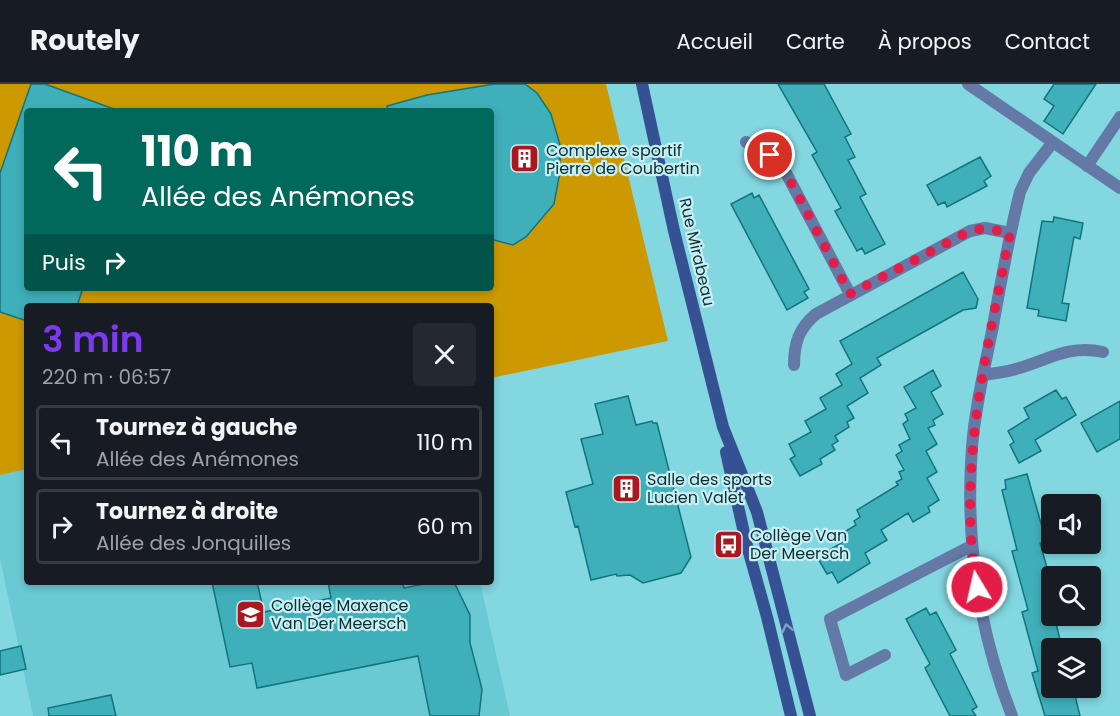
<!DOCTYPE html>
<html lang="fr">
<meta charset="utf-8">
<style>
:root{--surface:#171b24;--page:#242831;--text:#f1f3f6;--muted:#9ea1a6;--line:#363941;--accent:#7c3aed}
body{margin:0;font-family:Poppins,sans-serif;background:var(--page);color:var(--text);height:100vh;display:flex;flex-direction:column;font-size:22px;white-space:nowrap}
*{box-sizing:border-box;margin:0}
p{font-size:20px;color:var(--muted)}
.icon{flex:none;width:33px;height:33px;fill:none;stroke:currentColor;stroke-width:2;stroke-linecap:round;stroke-linejoin:round}
.map{position:relative;flex:1;overflow:hidden}
.panel{position:absolute;left:24px;top:219px;width:470px;height:282px;display:flex;flex-direction:column;background:var(--surface);border-radius:6px;box-shadow:0 3px 9px #0003}
.panel>*{flex:none}
.top-card{position:absolute;left:24px;top:24px;width:470px;height:183px;border-radius:6px;box-shadow:0 3px 9px #0003;background:#00695c;color:#fff;overflow:hidden}
.fabs{position:absolute;left:1041px;top:410px;display:grid;gap:12px}
.fabs a{display:grid;place-items:center;width:60px;height:60px;border-radius:6px;background:var(--surface);box-shadow:0 3px 9px #0003;font-size:30px}
.pin{position:absolute;display:grid;place-items:center;width:51px;height:51px;color:#fff;margin:-26px;border:3px solid #fff;border-radius:50%;box-shadow:0 2px 6px #0007}
.me{position:absolute;width:66px;margin:-33px;rotate:351deg;stroke-linejoin:round;filter:drop-shadow(0 0 4px #0008)}
.turn{display:flex;align-items:center;gap:21px;height:126px;padding:0 18px;font-size:27px}
.turn .icon{width:78px;height:78px;stroke-width:2.5}
.turn b{display:block;font-size:42px;line-height:51px}
.then{display:flex;align-items:center;height:57px;padding:0 18px;background:#0003;gap:12px;font-size:22px}
.round{display:grid;place-items:center;flex:none;width:63px;height:63px;border-radius:6px;background:var(--page)}
.summary{display:flex;align-items:center;justify-content:space-between;height:102px;padding:0 18px}
h1{font-size:36px;font-weight:600;line-height:45px;color:var(--accent)}
ul{padding:0;list-style:none}
li{display:flex;align-items:center;gap:18px;height:75px;margin:0 12px 9px;padding:0 6px;border:3px solid var(--line);border-radius:6px}
li div{flex:1}
li b{display:block;font-size:22px}
li em{font-style:normal}
header{display:flex;align-items:center;gap:36px;box-sizing:border-box;height:84px;padding:0 30px;background:var(--surface);border-bottom:2px solid var(--line)}
header strong{font-size:28px}
nav{display:flex;gap:33px;margin-inline-start:auto;font-size:21px}
.map>svg:first-child{display:block}
.built{fill:#6acad4}
.green{fill:#cc9a00;fill-rule:evenodd}
.building{fill:#3fafba;stroke:#11747d;stroke-width:1.5}
.lines{fill:none;stroke-linecap:round;stroke-linejoin:round}
.street{stroke:#6479a6;stroke-width:12}
.secondary{stroke:#365193;stroke-width:12}
.oneway{stroke:#7fa0c4}
.route{stroke:#e11d48;stroke-width:10;stroke-dasharray:0 18}
.labels{text-anchor:middle;dominant-baseline:central;stroke-width:4.5;stroke-linejoin:round;paint-order:stroke}
.poi-label{font-size:16px;fill:#0a2f33;stroke:#c8f0f4;text-anchor:start}
.street-label{font-size:16px;fill:#0a2f33;stroke:#c8f0f4}
</style>
<header>
<strong>Routely</strong>
<nav><a>Accueil</a><a>Carte</a><a>À propos</a><a>Contact</a></nav>
</header>
<div class="map">
<svg width="1120" height="632" viewBox="0 0 1120 632">
<rect width="100%" height="100%" fill="#82d7e0"/>
<path class="built" d="M 27,385 L 27,498 L 480,498 L 510,632 L 33,632 L 0,474 L 0,391 Z"/>
<path class="green" d="M 0,0 L 606,0 L 668,257 L 491,294 L 490,222 L 27,222 L 27,385 L 0,391 ZM 27,27 L 490,27 L 490,204 L 27,204 Z"/>
<path class="building" d="M 31,0 L 45,0 L 114,25 L 114,27 L 27,27 L 27,204 L 83,204 L 77,222 L 27,222 L 27,237 L 0,228 L 0,89 Z
M 494,0 L 525,0 L 537,9 L 551,30 L 560,61 L 560,88 L 554,120 L 526,153 L 513,161 L 490,155 L 490,27 L 388,27 L 387,22 L 427,11 Z
M 778,0 L 824,0 L 851,50 L 845,53 L 855,73 L 848,76 L 866,110 L 860,113 L 885,160 L 865,170 L 862,164 L 857,167 L 835,127 L 841,124 L 812,71 L 817,68 Z
M 1054,0 L 1096,0 L 1063,50 L 1044,37 L 1054,22 L 1044,15 Z
M 980,73 L 991,92 L 984,97 L 987,102 L 947,123 L 945,118 L 938,121 L 927,101 Z
M 752,109 L 754,114 L 759,111 L 809,205 L 804,208 L 808,214 L 787,226 L 731,120 Z
M 1054,133 L 1083,139 L 1080,155 L 1074,153 L 1062,219 L 1069,220 L 1066,237 L 1038,232 L 1039,226 L 1027,224 L 1042,137 L 1053,138 Z
M 963,188 L 978,215 L 976,224 L 963,226 L 877,274 L 881,281 L 860,294 L 868,309 L 847,322 L 854,334 L 847,338 L 849,343 L 835,352 L 838,357 L 832,361 L 835,366 L 820,375 L 822,380 L 800,392 L 790,375 L 795,372 L 789,360 L 811,348 L 805,337 L 826,325 L 820,314 L 842,301 L 836,290 L 852,280 L 840,257 Z
M 933,286 L 941,302 L 931,308 L 943,330 L 933,336 L 935,341 L 928,344 L 937,360 L 926,367 L 937,388 L 927,394 L 939,416 L 928,423 L 930,428 L 913,438 L 908,429 L 881,446 L 887,456 L 865,469 L 870,479 L 838,499 L 832,488 L 827,490 L 817,473 L 845,457 L 841,450 L 856,441 L 854,437 L 860,433 L 857,426 L 898,401 L 896,398 L 902,395 L 899,388 L 904,386 L 896,371 L 902,367 L 899,361 L 910,355 L 903,340 L 908,336 L 905,330 L 916,324 L 904,303 Z
M 1056,306 L 1062,315 L 1066,313 L 1076,331 L 1035,356 L 1041,367 L 1019,379 L 1010,361 L 1014,358 L 1008,347 L 1029,334 L 1024,324 Z
M 628,312 L 636,341 L 652,337 L 653,339 L 657,339 L 691,473 L 681,489 L 643,499 L 630,491 L 617,492 L 616,490 L 591,496 L 578,442 L 575,443 L 566,408 L 593,400 L 581,355 L 603,350 L 595,320 Z
M 1120,317 L 1120,355 L 1097,368 L 1081,339 Z
M 1027,390 L 1046,457 L 1040,459 L 1052,501 L 1052,531 L 1054,531 L 1062,564 L 1052,564 L 1052,603 L 1073,603 L 1080,632 L 1045,632 L 1032,589 L 1038,587 L 1022,528 L 1028,526 L 1012,467 L 1017,466 L 1002,406 L 1006,405 L 1005,396 Z
M 212,498 L 257,498 L 264,528 L 331,514 L 328,498 L 402,498 L 404,504 L 434,498 L 454,498 L 470,531 L 470,559 L 482,605 L 479,632 L 430,632 L 418,572 L 257,604 L 252,579 L 230,583 Z
M 926,524 L 930,531 L 936,528 L 956,566 L 950,570 L 977,623 L 972,626 L 976,632 L 950,632 L 925,584 L 930,580 L 906,535 Z
M 21,562 L 26,585 L 0,591 L 0,567 Z
M 111,611 L 116,632 L 49,632 L 48,624 Z"/>
<g class="lines">
<path class="street" d="M 968,0 L 1120,104
M 746,58 L 769,71 L 785,87 L 850,210
M 1087,82 L 1120,33
M 794,281 C 794,259 799,244 816,230 L 970,147 L 985,144 L 1010,149
M 983,291 C 993,289 1002,289 1012,286 C 1046,278 1066,260 1103,268
M 885,571 L 846,591 L 830,535 L 971,462
M 1012,632 C 979,547 965,455 972,363 C 975,323 985,282 993,242 C 1001,197 1009,152 1020,108 L 1029,89 L 1053,58"/>
<path class="secondary" d="M 642,0 L 674,147 L 723,343 L 757,428 L 810,632
M 726,368 L 746,458 L 767,533 L 791,632"/>
</g>
<defs><path id="oneway-chevron" d="M-2-3.5L2.5 0L-2 3.5" fill="none" stroke-width="1.6" stroke-linecap="round" stroke-linejoin="round" transform="scale(1.5)"/></defs>
<use class="oneway" href="#oneway-chevron" transform="translate(787 544) rotate(-103)"/>
<g class="lines">
<path class="route" d="M 770,71 L 785,87 L 850,210 L 970,147 L 985,144 L 1010,149 C 988,265 956,384 977,503"/>
</g>
<defs>
<symbol id="building-square" viewBox="-11 -11 22 22"><rect x="-9" y="-9" width="18" height="18" rx="4" fill="#ab1721" stroke="#c8f0f4"/><path d="M-4-6H4V6H1V3H-1V6H-4ZM-2.5-4.3h1.7v1.8h-1.7ZM.8-4.3h1.7v1.8H.8ZM-2.5-1h1.7V.8h-1.7ZM.8-1h1.7V.8H.8Z" fill="#fff"/></symbol>
<symbol id="bus-square" viewBox="-11 -11 22 22"><rect x="-9" y="-9" width="18" height="18" rx="4" fill="#ab1721" stroke="#c8f0f4"/><path d="M-5-6H5V4H4V6H2V4H-2V6H-4V4H-5ZM-3.5-4V0h7V-4ZM-3.5 1.2v1.5H-2V1.2ZM2 1.2v1.5H3.5V1.2Z" fill="#fff"/></symbol>
<symbol id="school-square" viewBox="-11 -11 22 22"><rect x="-9" y="-9" width="18" height="18" rx="4" fill="#ab1721" stroke="#c8f0f4"/><path d="M0-5L7-2L0 1L-7-2ZM-4 1L0 2.5L4 1V4Q0 6-4 4Z" fill="#fff"/></symbol>
</defs>
<g fill-rule="evenodd">
<use href="#building-square" x="508" y="58" width="33" height="33"/>
<use href="#building-square" x="610" y="388" width="33" height="33"/>
<use href="#bus-square" x="712" y="444" width="33" height="33"/>
<use href="#school-square" x="234" y="514" width="33" height="33"/>
</g>
<g class="labels">
<g class="poi-label">
<text x="546" y="66">Complexe sportif<tspan x="546" dy="18">Pierre de Coubertin</tspan></text>
<text x="647" y="395">Salle des sports<tspan x="647" dy="18">Lucien Valet</tspan></text>
<text x="750" y="451">Collège Van<tspan x="750" dy="18">Der Meersch</tspan></text>
<text x="271" y="521">Collège Maxence<tspan x="271" dy="18">Van Der Meersch</tspan></text>
</g>
<g class="street-label">
<text transform="translate(697 168) rotate(77)">Rue Mirabeau</text>
</g>
</g>
</svg>
<div class="fabs">
<a><svg class="icon" aria-label="sound" viewBox="0 0 24 24"><path d="M4 9h4l5-4v14l-5-4H4zM17 9q2 3 0 6"/></svg></a>
<a><svg class="icon" aria-label="search" viewBox="0 0 24 24"><circle cx="10" cy="10" r="6"/><path d="M15 15l6 6"/></svg></a>
<a><svg class="icon" aria-label="layers" viewBox="0 0 24 24"><path d="M12 4l9 5-9 5-9-5zM3 14l9 5 9-5"/></svg></a>
</div>
<div class="pin" style="left:770px;top:71px;background:#d93025"><svg class="icon" aria-label="arrive" viewBox="0 0 24 24"><path d="M6 21V4h12l-3 4 3 4H6"/></svg></div>
<svg class="me" style="left:977px;top:503px" viewBox="-20 -20 40 40"><circle r="17" fill="#e11d48" stroke="#fff" stroke-width="3"/><path d="M0-11L8 9 0 5-8 9z" fill="#fff"/></svg>
<div class="top-card">
<div class="turn"><svg class="icon" aria-label="left" viewBox="0 0 24 24"><path d="M17 20v-9H6M10 6l-5 5 5 5"/></svg><div><b>110 m</b>Allée des Anémones</div></div>
<div class="then">Puis<svg class="icon" aria-label="right" viewBox="0 0 24 24"><path d="M7 20v-9h11M14 6l5 5-5 5"/></svg></div>
</div>
<section class="panel">
<div class="summary"><div><h1>3 min</h1><p>220 m · 06:57</p></div><a class="round"><svg class="icon" aria-label="close" viewBox="0 0 24 24"><path d="M6 6l12 12M18 6L6 18"/></svg></a></div>
<ul>
<li><svg class="icon" aria-label="left" viewBox="0 0 24 24"><path d="M17 20v-9H6M10 6l-5 5 5 5"/></svg><div><b>Tournez à gauche</b><p>Allée des Anémones</p></div><em>110 m</em></li>
<li><svg class="icon" aria-label="right" viewBox="0 0 24 24"><path d="M7 20v-9h11M14 6l5 5-5 5"/></svg><div><b>Tournez à droite</b><p>Allée des Jonquilles</p></div><em>60 m</em></li>
</ul>
</section>
</div>
